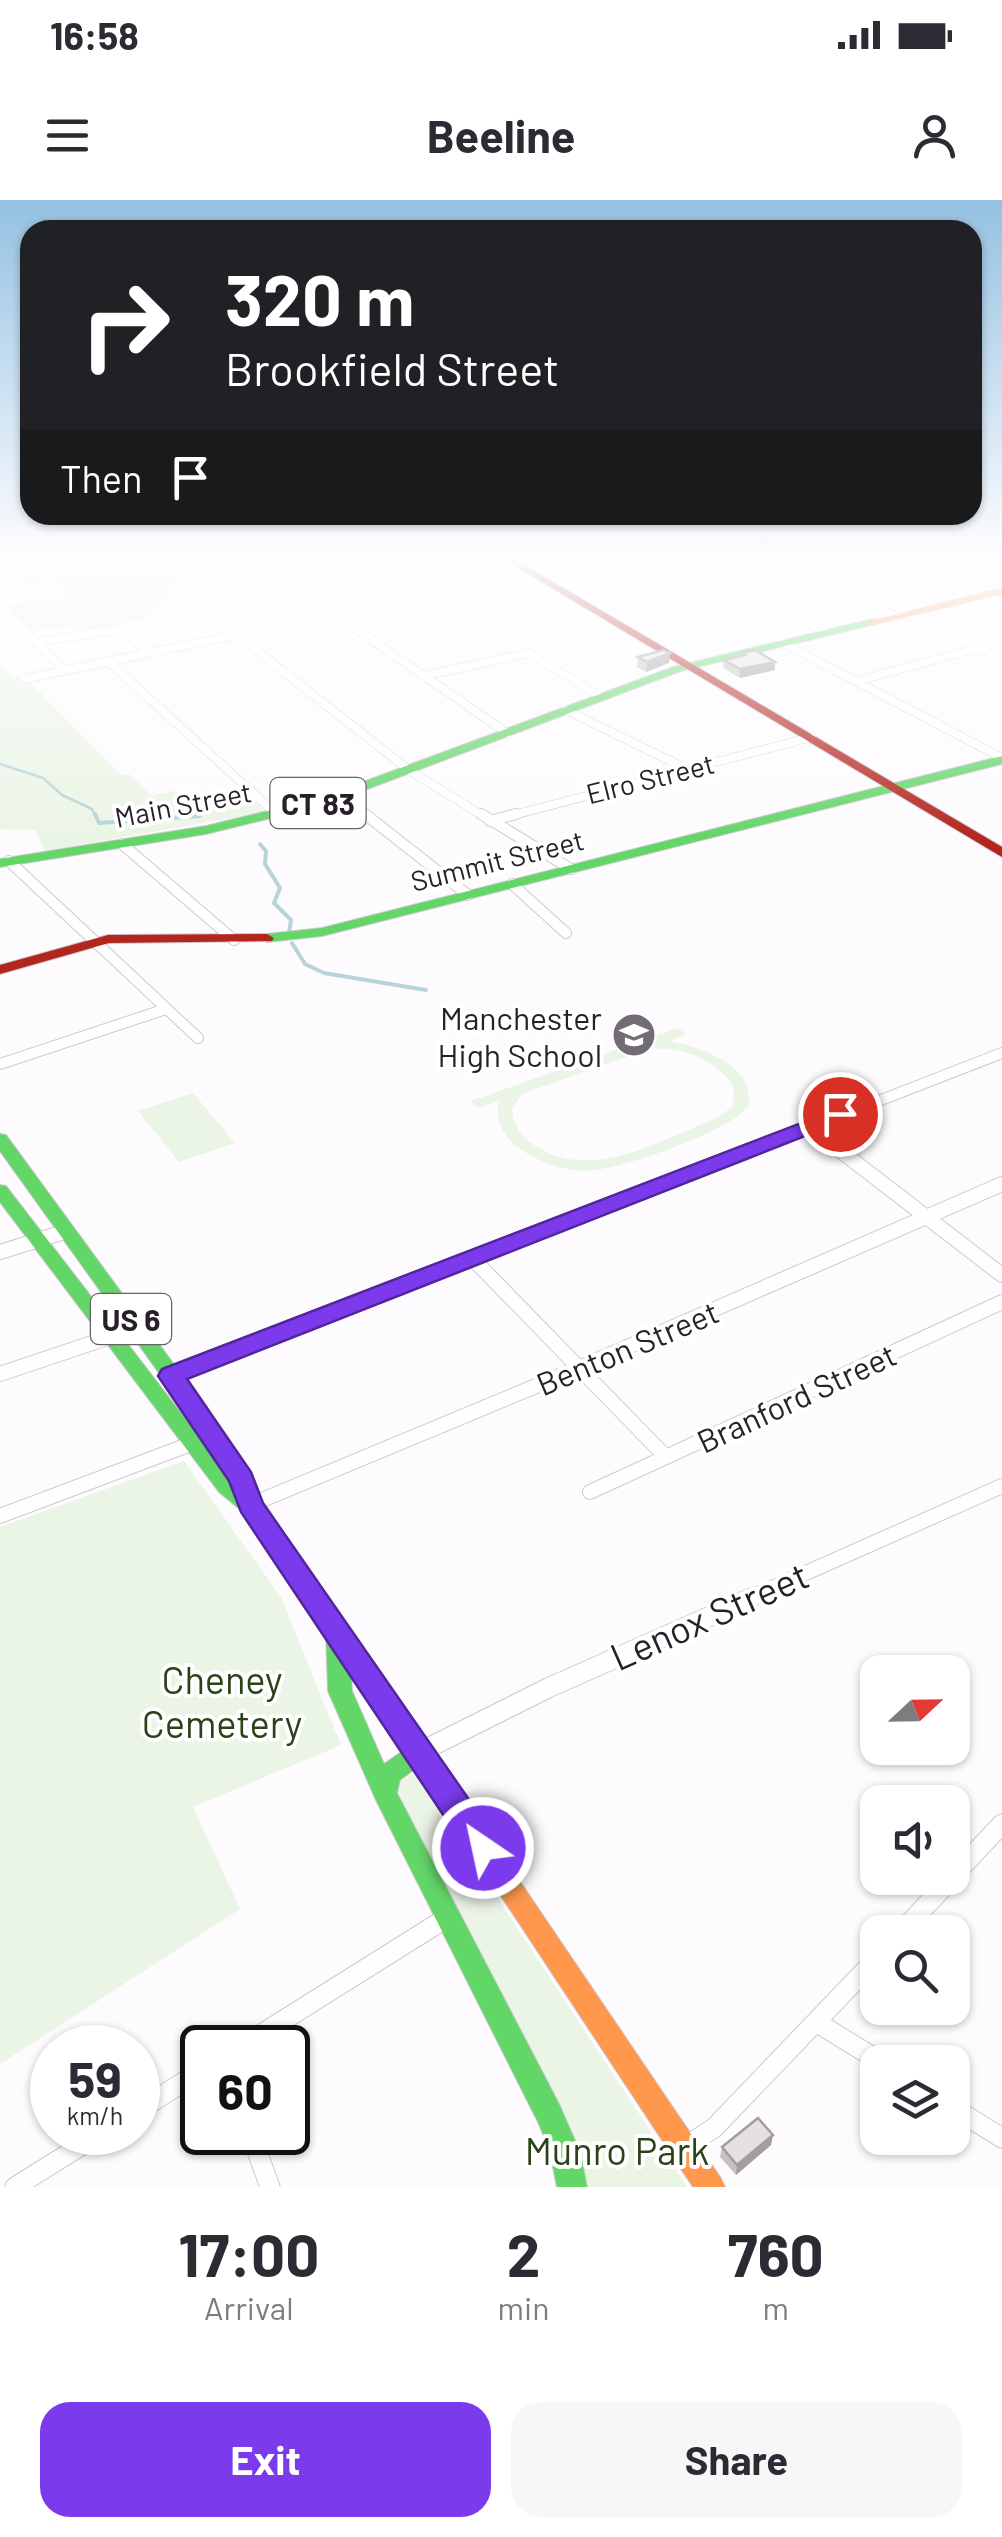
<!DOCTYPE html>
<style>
:root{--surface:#fff;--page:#f7f7f7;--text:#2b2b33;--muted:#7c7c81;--accent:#7c3aed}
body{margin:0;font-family:Barlow,sans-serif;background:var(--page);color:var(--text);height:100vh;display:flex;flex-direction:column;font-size:38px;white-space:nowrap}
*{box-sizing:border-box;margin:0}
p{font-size:32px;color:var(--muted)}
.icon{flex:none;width:55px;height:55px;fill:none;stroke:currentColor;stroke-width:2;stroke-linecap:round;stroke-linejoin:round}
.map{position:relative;height:1987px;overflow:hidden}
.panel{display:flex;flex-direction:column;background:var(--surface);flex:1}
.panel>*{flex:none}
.guide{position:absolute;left:20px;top:20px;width:962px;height:305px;border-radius:30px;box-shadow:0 2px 8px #0004;background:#202124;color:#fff;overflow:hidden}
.needle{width:65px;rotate:68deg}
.tools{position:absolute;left:860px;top:1455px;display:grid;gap:20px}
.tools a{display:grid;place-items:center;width:110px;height:110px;border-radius:20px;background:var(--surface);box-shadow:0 2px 8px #0004;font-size:50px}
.speed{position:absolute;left:30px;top:1825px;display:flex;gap:20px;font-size:50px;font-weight:700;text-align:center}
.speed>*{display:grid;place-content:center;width:130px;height:130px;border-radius:50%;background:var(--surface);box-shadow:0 2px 8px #0004;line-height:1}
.speed small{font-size:25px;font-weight:400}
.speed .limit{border:5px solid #111;border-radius:15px;background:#fff;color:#111}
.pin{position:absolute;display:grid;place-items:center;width:85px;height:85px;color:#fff;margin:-42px;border:5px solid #fff;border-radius:50%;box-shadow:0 2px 10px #0007}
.me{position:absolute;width:110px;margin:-55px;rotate:326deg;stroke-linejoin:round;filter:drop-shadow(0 0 8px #0008)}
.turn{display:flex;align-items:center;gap:35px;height:210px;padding:0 40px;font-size:45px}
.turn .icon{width:130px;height:130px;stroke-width:2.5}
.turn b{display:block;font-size:70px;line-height:85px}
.then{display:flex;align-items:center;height:95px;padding:0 40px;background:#0003;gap:20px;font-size:38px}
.eta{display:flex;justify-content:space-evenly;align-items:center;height:170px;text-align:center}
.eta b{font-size:60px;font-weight:700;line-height:70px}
.button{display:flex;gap:20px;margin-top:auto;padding:20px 40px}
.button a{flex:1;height:115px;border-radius:30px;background:var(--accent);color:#fff;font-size:40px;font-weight:700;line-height:115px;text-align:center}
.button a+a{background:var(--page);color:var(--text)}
.status{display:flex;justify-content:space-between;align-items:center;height:70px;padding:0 50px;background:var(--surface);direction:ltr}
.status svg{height:28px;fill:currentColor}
header{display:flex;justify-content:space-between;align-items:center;height:130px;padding:0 40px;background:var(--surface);font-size:45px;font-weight:700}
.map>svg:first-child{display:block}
.green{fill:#ebf5e6;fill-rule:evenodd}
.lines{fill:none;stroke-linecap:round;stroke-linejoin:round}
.stream-far1{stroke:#b7d4d8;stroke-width:2.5}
.stream{stroke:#b7d4d8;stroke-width:4}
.street-far3-casing{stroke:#cec9cf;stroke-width:9}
.street-far2-casing{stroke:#cec9cf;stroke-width:12}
.street-far1-casing{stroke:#cec9cf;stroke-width:16}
.street-casing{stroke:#cec9cf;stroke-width:21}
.fast-casing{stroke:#cec9cf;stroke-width:2}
.slow-casing{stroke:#cec9cf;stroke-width:2}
.jam-casing{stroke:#cec9cf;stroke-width:2}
.street-far3{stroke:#fffeff;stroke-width:8}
.street-far2{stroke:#fffeff;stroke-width:10}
.street-far1{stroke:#fffeff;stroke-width:14}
.street{stroke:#fffeff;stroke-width:19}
.fast{fill:#63d668;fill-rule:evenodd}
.slow{fill:#ff974d;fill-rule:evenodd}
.jam{fill:#b3261e;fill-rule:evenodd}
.wall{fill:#c7c1c3}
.shaded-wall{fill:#a29d9f}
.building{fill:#e7e0e3;stroke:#a29d9f;stroke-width:2.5}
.route{fill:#7c3aed;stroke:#51269a;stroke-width:2.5}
.labels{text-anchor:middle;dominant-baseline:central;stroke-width:8;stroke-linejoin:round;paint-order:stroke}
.far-street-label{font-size:28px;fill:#271f29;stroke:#fff}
.shield{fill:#fff;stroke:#686269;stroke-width:2.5}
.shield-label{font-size:30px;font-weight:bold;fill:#271f29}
.poi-label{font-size:32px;fill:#271f29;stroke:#fff;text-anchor:end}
.street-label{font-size:32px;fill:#271f29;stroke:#fff}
.near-street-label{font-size:38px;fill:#271f29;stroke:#fff}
.near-park-label{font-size:38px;fill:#294317;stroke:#fff}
</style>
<div class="status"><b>16:58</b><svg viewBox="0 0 49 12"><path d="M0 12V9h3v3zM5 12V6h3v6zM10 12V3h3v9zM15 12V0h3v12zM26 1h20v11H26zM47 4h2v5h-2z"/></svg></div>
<header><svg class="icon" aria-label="menu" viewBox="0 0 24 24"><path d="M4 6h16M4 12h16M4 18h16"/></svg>Beeline<svg class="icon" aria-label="person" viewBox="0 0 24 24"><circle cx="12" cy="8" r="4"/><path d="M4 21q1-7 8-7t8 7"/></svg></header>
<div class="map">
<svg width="1002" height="1987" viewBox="0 0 1002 1987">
<rect width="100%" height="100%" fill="#fdfbfe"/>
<path class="green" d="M 17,360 L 178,360 L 190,362 L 190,370 L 197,371 L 218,368 L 230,361 L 293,360 L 299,363 L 390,360 L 262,380 L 251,372 L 183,376 L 182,384 L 166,390 L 169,398 L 156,402 L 158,407 L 151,411 L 151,417 L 79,432 L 69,425 L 34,432 L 7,406 L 65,394 L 49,381 L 16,388 L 23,382 L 0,374 L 0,363 Z
M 0,464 L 13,477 L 56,469 L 61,473 L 29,481 L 121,575 L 129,574 L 151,596 L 172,591 L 211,600 L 243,592 L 265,612 L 45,651 L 35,630 L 0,629 Z
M 678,828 L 686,834 L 669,841 C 700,847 754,864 749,905 C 734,931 616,971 585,971 C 560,970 532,960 513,943 C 501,931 495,918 499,901 L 478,908 L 471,901 ZM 648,849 C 680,846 718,859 734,888 L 733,906 L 717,918 C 662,939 591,984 534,945 C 521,936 512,924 512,908 L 522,894 Z
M 193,893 L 235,943 L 179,962 L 138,911 Z
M 184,1261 L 281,1397 L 341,1545 L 193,1607 L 240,1709 L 0,1864 L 0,1327 Z
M 414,1574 L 419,1578 L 687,1987 L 586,1987 L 571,1929 L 398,1592 L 402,1580 Z"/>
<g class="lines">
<path class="stream-far1" d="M 0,564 L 43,578 L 62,595 L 92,609 L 96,617
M 188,617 L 200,616"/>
<path class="stream" d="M 95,614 L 99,623 L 200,616
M 260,644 L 266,651 L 265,664 L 280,688 L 274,703 L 291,720 L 289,733
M 292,743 L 305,764 L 324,773 L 426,790"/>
<defs>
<path id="street-far3" d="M 687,360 L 826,432
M 788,364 L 896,416
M 538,376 L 619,360
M 282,378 L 507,533
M 187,396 L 410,571 L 485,617
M 187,396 L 402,360
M 0,406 L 65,470
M 905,414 L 1002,459
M 38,442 L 120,429 L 149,452
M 783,443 L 1002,558
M 108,461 L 276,614
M 423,476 L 529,453 L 601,497
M 24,479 L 236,435
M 857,481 L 978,448
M 566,510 L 687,569
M 342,596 L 368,617
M 506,617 L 812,537"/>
<path id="street-far2" d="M 365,614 L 468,695
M 481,614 L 571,669
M 490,621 L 516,614
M 122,644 L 234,740
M 9,661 L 198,838
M 512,684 L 566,733
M 0,864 L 166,809
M 808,926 L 845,955
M 740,955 L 1002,853"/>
<path id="street-far1" d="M 842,952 L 1002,1075
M 0,1052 L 67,1031
M 473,1059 L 666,1257
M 0,1174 L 137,1128
M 168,1176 L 746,952
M 590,1292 L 1002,1102
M 250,1305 L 577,1169 L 1002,984
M 0,1316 L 196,1242
M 745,1400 L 1002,1286"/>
<path id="street" d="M 420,1552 L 548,1488 L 751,1398
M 952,1677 L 1002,1624
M 901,1732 L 952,1678
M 816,1822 L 881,1862
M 239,1848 L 448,1717
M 952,1907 L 1002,1938
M 138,1911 L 202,1870
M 250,1932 L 270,1987
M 686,1946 L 714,1928 L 878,1757
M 15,1987 L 103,1932"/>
<path id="fast" d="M 872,419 L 876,420 L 876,424 L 681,471 L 325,605 L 206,634 L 0,667 L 0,659 L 206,626 L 317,599 L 673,467 Z
M 1002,556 L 1002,564 L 322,736 L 267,742 L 260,738 L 267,734 L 322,728 Z
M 0,934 L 6,935 L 178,1170 L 248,1274 L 260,1302 L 345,1422 L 523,1686 L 527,1694 L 523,1702 L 514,1706 L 505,1702 L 416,1568 L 400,1580 L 397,1593 L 559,1904 L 580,1952 L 587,1987 L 557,1987 L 550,1952 L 539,1924 L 376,1600 L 328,1491 L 326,1432 L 242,1311 L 219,1292 L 0,1002 L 0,985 L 6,986 L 221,1265 L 164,1180 L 0,951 ZM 351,1470 L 404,1550 L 384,1564 L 352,1491 Z"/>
<path id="slow" d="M 1002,388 L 1002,394 L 872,425 L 867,422 Z
M 514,1682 L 523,1686 L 720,1977 L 725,1987 L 693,1987 L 505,1702 L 501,1694 L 505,1686 Z"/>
<path id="jam" d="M 505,360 L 516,360 L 1002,647 L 1002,657 Z
M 267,734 L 274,738 L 272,741 L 109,743 L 0,774 L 0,765 L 108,735 Z"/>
</defs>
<use href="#street-far3" class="street-far3-casing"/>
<use href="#street-far2" class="street-far2-casing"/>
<use href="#street-far1" class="street-far1-casing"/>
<use href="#street" class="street-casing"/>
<use href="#fast" class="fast-casing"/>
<use href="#slow" class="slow-casing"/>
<use href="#jam" class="jam-casing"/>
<use href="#street-far3" class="street-far3"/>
<use href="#street-far2" class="street-far2"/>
<use href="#street-far1" class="street-far1"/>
<use href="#street" class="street"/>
<use href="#fast" class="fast"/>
<use href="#slow" class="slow"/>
<use href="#jam" class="jam"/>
</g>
<path class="wall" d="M 670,453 L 669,463 L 646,472 L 637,467 L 638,457 Z
M 741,453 L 775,462 L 775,470 L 740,478 L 723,468 L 724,460 L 741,456 Z
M 771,1945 L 736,1975 L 720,1957 L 722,1947 Z"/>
<path class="shaded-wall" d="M 670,453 L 669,463 L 646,472 L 647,462 Z
M 775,462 L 775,470 L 740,478 L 740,469 Z
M 773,1935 L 771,1945 L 736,1975 L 737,1965 Z"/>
<path class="building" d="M 664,450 L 670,453 L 647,462 L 638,457 Z
M 755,450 L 775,462 L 740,469 L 724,460 L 745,455 L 741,453 Z
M 758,1918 L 773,1935 L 737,1965 L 722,1947 Z"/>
<linearGradient id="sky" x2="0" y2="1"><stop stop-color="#94c1e2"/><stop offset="0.56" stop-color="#fefdff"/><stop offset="1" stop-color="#fefdff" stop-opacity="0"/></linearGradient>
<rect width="1002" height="638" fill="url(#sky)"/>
<path class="route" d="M 840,908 L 851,914 L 848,919 L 187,1179 L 251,1272 L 263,1303 L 495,1637 L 500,1648 L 495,1658 L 483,1662 L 472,1658 L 241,1312 L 229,1281 L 158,1176 L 162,1169 Z"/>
<defs>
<symbol id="school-disc" viewBox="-11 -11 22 22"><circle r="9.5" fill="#726c74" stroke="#fff"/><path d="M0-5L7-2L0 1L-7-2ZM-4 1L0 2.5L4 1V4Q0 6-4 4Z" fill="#fff"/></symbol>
</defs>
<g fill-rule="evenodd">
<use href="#school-disc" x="609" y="810" width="50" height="50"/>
</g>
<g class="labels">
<g class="far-street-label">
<text transform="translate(650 578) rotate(-14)">Elro Street</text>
<text transform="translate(183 604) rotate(-11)">Main Street</text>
<text transform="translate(497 660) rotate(-14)">Summit Street</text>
</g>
<g class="shield">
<rect x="270.5" y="578" width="95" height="50" rx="8"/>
<rect x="91" y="1094" width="80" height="50" rx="8"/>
</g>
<g class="shield-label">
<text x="318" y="603">CT 83</text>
<text x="131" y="1119">US 6</text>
</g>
<g class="poi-label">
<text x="602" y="817">Manchester<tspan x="602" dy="37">High School</tspan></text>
</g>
<g class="street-label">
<text transform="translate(627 1147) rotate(-23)">Benton Street</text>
<text transform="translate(796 1197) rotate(-25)">Branford Street</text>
</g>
<g class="near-street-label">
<text transform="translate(709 1415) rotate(-24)">Lenox Street</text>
</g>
<g class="near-park-label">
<text x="222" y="1479">Cheney<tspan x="222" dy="44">Cemetery</tspan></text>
<text x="617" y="1950">Munro Park</text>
</g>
</g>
</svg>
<div class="tools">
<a><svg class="needle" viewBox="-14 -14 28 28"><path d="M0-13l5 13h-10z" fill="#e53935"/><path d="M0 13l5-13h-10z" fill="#7c7c81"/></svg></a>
<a><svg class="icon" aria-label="sound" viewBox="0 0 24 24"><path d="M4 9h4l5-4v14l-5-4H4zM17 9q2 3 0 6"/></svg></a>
<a><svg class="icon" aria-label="search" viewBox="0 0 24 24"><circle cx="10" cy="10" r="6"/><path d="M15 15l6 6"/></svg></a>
<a><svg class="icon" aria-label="layers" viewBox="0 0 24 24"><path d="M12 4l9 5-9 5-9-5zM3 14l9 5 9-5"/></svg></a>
</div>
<div class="speed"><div>59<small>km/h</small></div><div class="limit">60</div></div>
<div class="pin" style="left:840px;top:914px;background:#d93025"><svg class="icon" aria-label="arrive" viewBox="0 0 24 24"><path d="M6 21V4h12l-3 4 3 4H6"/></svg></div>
<svg class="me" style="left:483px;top:1648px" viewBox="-20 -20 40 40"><circle r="17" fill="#7c3aed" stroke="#fff" stroke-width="3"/><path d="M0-11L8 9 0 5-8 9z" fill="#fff"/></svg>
<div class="guide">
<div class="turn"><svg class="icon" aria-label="right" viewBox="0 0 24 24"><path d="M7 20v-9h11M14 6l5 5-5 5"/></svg><div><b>320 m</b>Brookfield Street</div></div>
<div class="then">Then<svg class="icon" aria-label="arrive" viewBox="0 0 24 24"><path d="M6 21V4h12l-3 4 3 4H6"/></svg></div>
</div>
</div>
<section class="panel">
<div class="eta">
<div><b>17:00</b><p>Arrival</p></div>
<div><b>2</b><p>min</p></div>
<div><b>760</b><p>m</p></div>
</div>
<div class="button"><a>Exit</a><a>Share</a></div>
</section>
